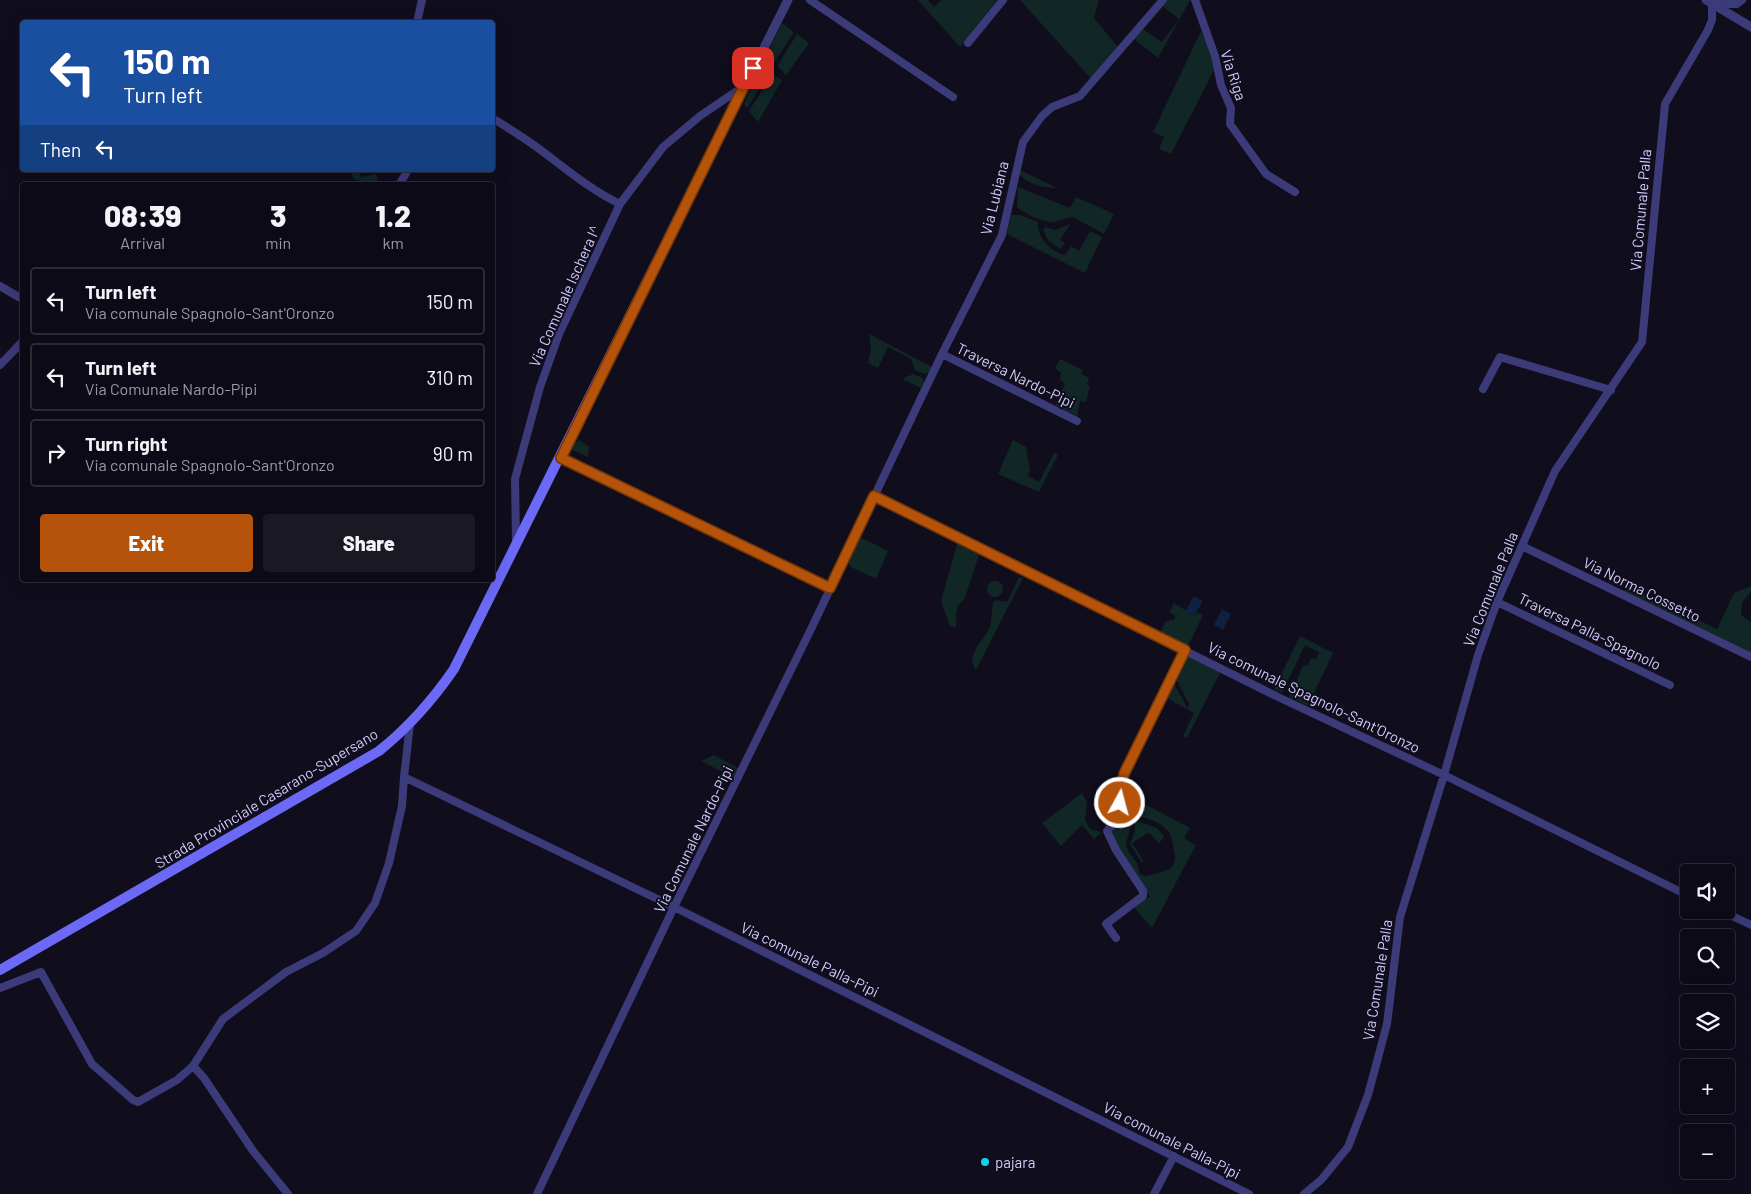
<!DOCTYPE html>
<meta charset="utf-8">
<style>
:root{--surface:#0c0a16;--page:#1a1823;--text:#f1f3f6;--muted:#9a9aa1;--line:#2c2b35;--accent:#b45309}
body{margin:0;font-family:Barlow,sans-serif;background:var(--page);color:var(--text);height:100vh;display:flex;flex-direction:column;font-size:19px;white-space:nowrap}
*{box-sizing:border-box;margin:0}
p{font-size:16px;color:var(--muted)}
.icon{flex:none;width:28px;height:28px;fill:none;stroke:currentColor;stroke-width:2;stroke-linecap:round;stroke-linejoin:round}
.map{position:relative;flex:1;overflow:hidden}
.details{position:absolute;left:20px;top:182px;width:475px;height:400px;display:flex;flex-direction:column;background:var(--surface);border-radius:5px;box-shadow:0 5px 20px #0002,0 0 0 1px var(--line)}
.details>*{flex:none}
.top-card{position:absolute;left:20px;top:20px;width:475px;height:152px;border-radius:5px;box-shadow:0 5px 20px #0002,0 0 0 1px var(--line);background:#1a4fa0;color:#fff;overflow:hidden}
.controls{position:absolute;left:1680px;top:864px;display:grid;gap:10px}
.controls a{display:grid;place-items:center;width:55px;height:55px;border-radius:5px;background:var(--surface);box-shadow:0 5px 20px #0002,0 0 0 1px var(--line);font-size:25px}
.pin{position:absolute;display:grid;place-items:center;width:42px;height:42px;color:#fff;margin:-21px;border-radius:10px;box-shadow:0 2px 8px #0006}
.me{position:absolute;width:55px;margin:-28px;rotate:7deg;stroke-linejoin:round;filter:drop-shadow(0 0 4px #0008)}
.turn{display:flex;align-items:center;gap:18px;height:105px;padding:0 20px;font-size:22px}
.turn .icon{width:65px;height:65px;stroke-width:2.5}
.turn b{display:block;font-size:35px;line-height:42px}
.then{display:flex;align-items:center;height:48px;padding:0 20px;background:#0003;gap:10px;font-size:19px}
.eta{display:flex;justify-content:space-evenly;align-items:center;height:85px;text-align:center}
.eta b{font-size:30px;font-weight:800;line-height:35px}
.primary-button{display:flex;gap:10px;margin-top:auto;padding:10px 20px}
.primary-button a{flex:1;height:58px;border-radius:5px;background:var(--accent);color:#fff;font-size:20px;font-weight:800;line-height:58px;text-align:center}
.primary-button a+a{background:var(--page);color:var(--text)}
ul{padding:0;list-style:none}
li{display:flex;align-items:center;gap:15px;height:68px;margin:0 10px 8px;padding:0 10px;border:2px solid var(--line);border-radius:5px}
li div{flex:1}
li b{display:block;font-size:19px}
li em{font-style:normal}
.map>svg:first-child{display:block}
.green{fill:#102726}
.water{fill:#0e2240}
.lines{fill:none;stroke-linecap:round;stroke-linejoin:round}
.minor{stroke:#3c3b79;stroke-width:8}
.tertiary{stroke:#3c3b79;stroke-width:9}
.secondary{stroke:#6b69f6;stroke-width:10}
.route-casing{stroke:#753606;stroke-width:12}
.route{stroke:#b45309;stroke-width:9}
.poi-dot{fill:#0ed3e6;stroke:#100d1d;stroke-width:2}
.labels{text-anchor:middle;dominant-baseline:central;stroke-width:4;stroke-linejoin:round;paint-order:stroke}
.street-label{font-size:15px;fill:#d1ccfc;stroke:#100d1d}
.poi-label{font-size:15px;fill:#d1ccfc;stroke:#100d1d;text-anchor:start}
</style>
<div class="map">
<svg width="1751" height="1194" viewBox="0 0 1751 1194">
<rect width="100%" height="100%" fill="#100d1d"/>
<path class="green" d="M 918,0 L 928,0 L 934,7 L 941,0 L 997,0 L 960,47 Z
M 1020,0 L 1099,0 L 1094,18 L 1118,47 L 1092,80 Z
M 1168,0 L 1190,0 L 1158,58 L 1134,39 L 1143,29 L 1162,42 L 1179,19 L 1163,7 Z
M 782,23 L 794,32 L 774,63 L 770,65 L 765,58 Z
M 1201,31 L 1212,55 L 1215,68 L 1171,154 L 1159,149 L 1164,137 L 1153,132 Z
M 797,34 L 809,43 L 786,75 L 777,66 Z
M 766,68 L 768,75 L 747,108 L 744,104 L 760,69 Z
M 774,75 L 782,80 L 758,122 L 749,111 L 771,76 Z
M 351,170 L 362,170 L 359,173 L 361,177 L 376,174 L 378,182 L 376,185 L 365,185 L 353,178 Z
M 1020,170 L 1057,188 C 1043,188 1029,185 1019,174 Z
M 1018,187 L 1070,208 L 1076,197 L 1114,214 L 1104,234 L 1073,217 C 1066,217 1061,221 1054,222 C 1042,222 1025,214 1017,207 Z
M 1011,215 L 1020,215 L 1038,222 C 1038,239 1048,248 1063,255 L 1066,254 L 1071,246 L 1079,251 L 1090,231 L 1102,237 L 1085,273 L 1007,234 Z
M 1070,224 L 1060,240 L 1065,243 L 1060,249 L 1048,240 L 1043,230 L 1045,227 L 1056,230 Z
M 869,334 L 932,367 L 930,372 L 925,374 L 915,370 L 911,359 L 888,347 L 878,368 L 868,363 L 871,350 Z
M 1060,359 L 1083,370 L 1081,374 L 1089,378 L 1087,385 L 1090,386 L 1086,402 L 1080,401 L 1077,416 L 1055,405 L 1065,384 L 1060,379 L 1061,373 L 1055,368 Z
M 913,374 L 923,378 L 924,383 L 921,388 L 902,379 Z
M 579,440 L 589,447 L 588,457 L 569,448 Z
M 1013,440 L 1026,447 L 1030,471 L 1028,476 L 1039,482 L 1054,453 L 1058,455 L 1039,492 L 998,474 Z
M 860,537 L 888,551 L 876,579 L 851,567 L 847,562 Z
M 957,544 L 979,555 L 964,600 C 953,607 957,617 956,628 L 950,626 L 941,601 Z
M 1019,577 L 1023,578 L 976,670 C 964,654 985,640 990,627 C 992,619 992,610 993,602 L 996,600 L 1007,602 Z
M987 589a8 8 0 1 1 16 0a8 8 0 1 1-16 0Z
M 1626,585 L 1717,629 L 1734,593 L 1751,586 L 1751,591 L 1742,603 L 1741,615 L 1751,622 L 1751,654 L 1623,593 Z
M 1174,603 L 1195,616 L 1197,612 L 1203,615 L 1188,646 L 1160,633 L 1165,622 L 1175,619 L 1175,616 L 1169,612 Z
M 1300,636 L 1333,653 L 1308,706 L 1289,697 L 1303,666 L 1308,665 L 1311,658 L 1316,660 L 1319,652 L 1305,645 L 1282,693 L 1274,689 Z
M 1186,654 L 1221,671 L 1187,738 L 1183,736 L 1194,713 L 1165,697 L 1173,682 L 1188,709 L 1189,704 L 1175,677 Z
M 714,755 L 738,768 L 733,777 L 701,761 Z
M 1119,781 L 1115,803 L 1117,815 L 1108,826 L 1105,825 L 1112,815 L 1110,798 Z
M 1122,792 L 1190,828 L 1184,838 L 1196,845 L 1152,928 L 1132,905 L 1150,897 L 1125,862 L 1110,829 L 1120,819 L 1127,826 L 1131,825 L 1126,844 L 1128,851 L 1137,863 L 1140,874 C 1146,877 1148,876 1155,874 C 1174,869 1178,865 1173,845 C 1172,839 1171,835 1167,830 C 1157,818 1139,818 1125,811 Z
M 1082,793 L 1087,802 L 1085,820 L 1090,829 L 1102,832 L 1094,839 L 1082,825 L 1061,846 L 1042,823 Z
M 1134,820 L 1157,828 L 1164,836 L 1159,844 L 1151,834 L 1148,833 L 1132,843 L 1144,862 L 1142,863 L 1130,844 L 1135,831 Z"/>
<path class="water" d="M 1194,596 L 1203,601 L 1194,616 L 1185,612 Z
M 1222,609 L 1231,614 L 1223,630 L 1214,625 Z"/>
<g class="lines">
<path class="minor" d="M 810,0 L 953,97
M 1195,0 L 1215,56 L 1221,85 L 1231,108 L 1230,124 L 1266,174 L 1295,192
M 417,22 L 422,0
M 968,43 L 1003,0
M 492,118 C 508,128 523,137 538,148 C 565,168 589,189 620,204 L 663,147 L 700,116 L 744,86
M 399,185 L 408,170
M 0,286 L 22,299
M 942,354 L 1077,421
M 0,365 L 22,342
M 1483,389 L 1500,357 L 1611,390
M 561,458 L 830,588
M 874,496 L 1278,697 L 1444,775 L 1689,896
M 516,544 L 515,479 L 540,387 L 559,334 L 620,204
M 1522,546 L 1751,657
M 1497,602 L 1670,685
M 410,724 L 404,777 L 674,907 L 1249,1194
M 1719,910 L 1751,925
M 1116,938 L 1106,924 L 1143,896 L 1143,891 L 1116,850 L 1107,831 L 1121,815 L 1119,798 L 1123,774 L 1185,650
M 0,988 L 41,972 L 92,1064 L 133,1100 L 138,1102 L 177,1080 L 193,1066
M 288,1194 L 253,1151 L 204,1078 L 193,1066 L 223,1019 L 286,972 L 323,953 L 356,931 L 375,903 L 389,863 L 402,806 L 404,777
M 537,1194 L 674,907 L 812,627 L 942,354 L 1002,235 L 1023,142 L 1042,116 L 1052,107 L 1080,96 L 1163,0
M 1154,1194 L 1174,1156
M 1304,1194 L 1321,1180 L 1348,1147 L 1368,1095 L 1387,1024 L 1400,917 L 1444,775 L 1478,655 L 1497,602 L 1555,471 L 1642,342 L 1665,104 L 1708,30 L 1712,20 L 1712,4 L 1737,4 L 1742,0"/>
<path class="tertiary" d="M 1706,0 L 1751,27
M 692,191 L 788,0"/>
<path class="secondary" d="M 0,970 L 379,751 C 409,727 432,701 454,669 L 692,191"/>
</g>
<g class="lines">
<defs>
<path id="route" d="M 753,68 L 561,458 L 830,588 L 874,496 L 1185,650 L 1124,774 L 1120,803"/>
</defs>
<use href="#route" class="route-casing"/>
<use href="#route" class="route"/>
</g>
<circle class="poi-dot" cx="985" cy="1162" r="5"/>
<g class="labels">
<g class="street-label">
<text transform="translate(1234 75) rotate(72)">Via Riga</text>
<text transform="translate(994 198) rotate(-76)">Via Lubiana</text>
<text transform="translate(1640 210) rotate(-85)">Via Comunale Palla</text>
<text transform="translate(564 296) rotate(-66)">Via Comunale Ischera I^</text>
<text transform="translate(1016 375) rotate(26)">Traversa Nardo-Pipi</text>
<text transform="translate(1490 589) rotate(-68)">Via Comunale Palla</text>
<text transform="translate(1642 589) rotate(26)">Via Norma Cossetto</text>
<text transform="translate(1590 631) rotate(26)">Traversa Palla-Spagnolo</text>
<text transform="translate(1314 697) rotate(26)">Via comunale Spagnolo-Sant'Oronzo</text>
<text transform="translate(266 798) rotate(-31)">Strada Provinciale Casarano-Supersano</text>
<text transform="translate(693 839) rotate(-64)">Via Comunale Nardo-Pipi</text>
<text transform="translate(810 959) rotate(26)">Via comunale Palla-Pipi</text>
<text transform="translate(1377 980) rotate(-81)">Via Comunale Palla</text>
<text transform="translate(1172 1140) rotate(27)">Via comunale Palla-Pipi</text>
</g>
<g class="poi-label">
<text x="995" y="1162">pajara</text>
</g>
</g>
</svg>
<div class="controls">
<a><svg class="icon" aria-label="sound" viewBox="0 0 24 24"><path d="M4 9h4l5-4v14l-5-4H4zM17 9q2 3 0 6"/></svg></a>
<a><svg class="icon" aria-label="search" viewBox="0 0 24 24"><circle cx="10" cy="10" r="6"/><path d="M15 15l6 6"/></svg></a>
<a><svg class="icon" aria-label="layers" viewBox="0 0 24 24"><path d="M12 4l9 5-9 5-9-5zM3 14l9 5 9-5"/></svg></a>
<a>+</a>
<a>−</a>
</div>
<div class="pin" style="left:753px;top:68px;background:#d93025"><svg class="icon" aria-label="arrive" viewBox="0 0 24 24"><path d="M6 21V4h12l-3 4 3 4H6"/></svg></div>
<svg class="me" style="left:1120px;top:803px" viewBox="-20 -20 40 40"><circle r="17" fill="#b45309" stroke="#fff" stroke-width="3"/><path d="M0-11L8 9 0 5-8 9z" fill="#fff"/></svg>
<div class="top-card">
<div class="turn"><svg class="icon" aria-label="left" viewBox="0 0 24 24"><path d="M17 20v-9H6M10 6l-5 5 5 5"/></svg><div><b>150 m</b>Turn left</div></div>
<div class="then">Then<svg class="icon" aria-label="left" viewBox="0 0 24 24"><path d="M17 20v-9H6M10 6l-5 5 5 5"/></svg></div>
</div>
<section class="details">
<div class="eta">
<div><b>08:39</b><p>Arrival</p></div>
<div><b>3</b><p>min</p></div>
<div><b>1.2</b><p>km</p></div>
</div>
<ul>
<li><svg class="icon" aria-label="left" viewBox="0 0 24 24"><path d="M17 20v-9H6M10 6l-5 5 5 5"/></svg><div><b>Turn left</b><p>Via comunale Spagnolo-Sant'Oronzo</p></div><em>150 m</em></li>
<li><svg class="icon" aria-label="left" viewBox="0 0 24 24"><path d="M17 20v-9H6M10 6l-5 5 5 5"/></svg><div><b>Turn left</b><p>Via Comunale Nardo-Pipi</p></div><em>310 m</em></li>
<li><svg class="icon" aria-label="right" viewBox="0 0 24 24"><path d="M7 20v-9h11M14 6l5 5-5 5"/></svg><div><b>Turn right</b><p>Via comunale Spagnolo-Sant'Oronzo</p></div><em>90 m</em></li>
</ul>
<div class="primary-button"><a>Exit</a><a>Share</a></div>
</section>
</div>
